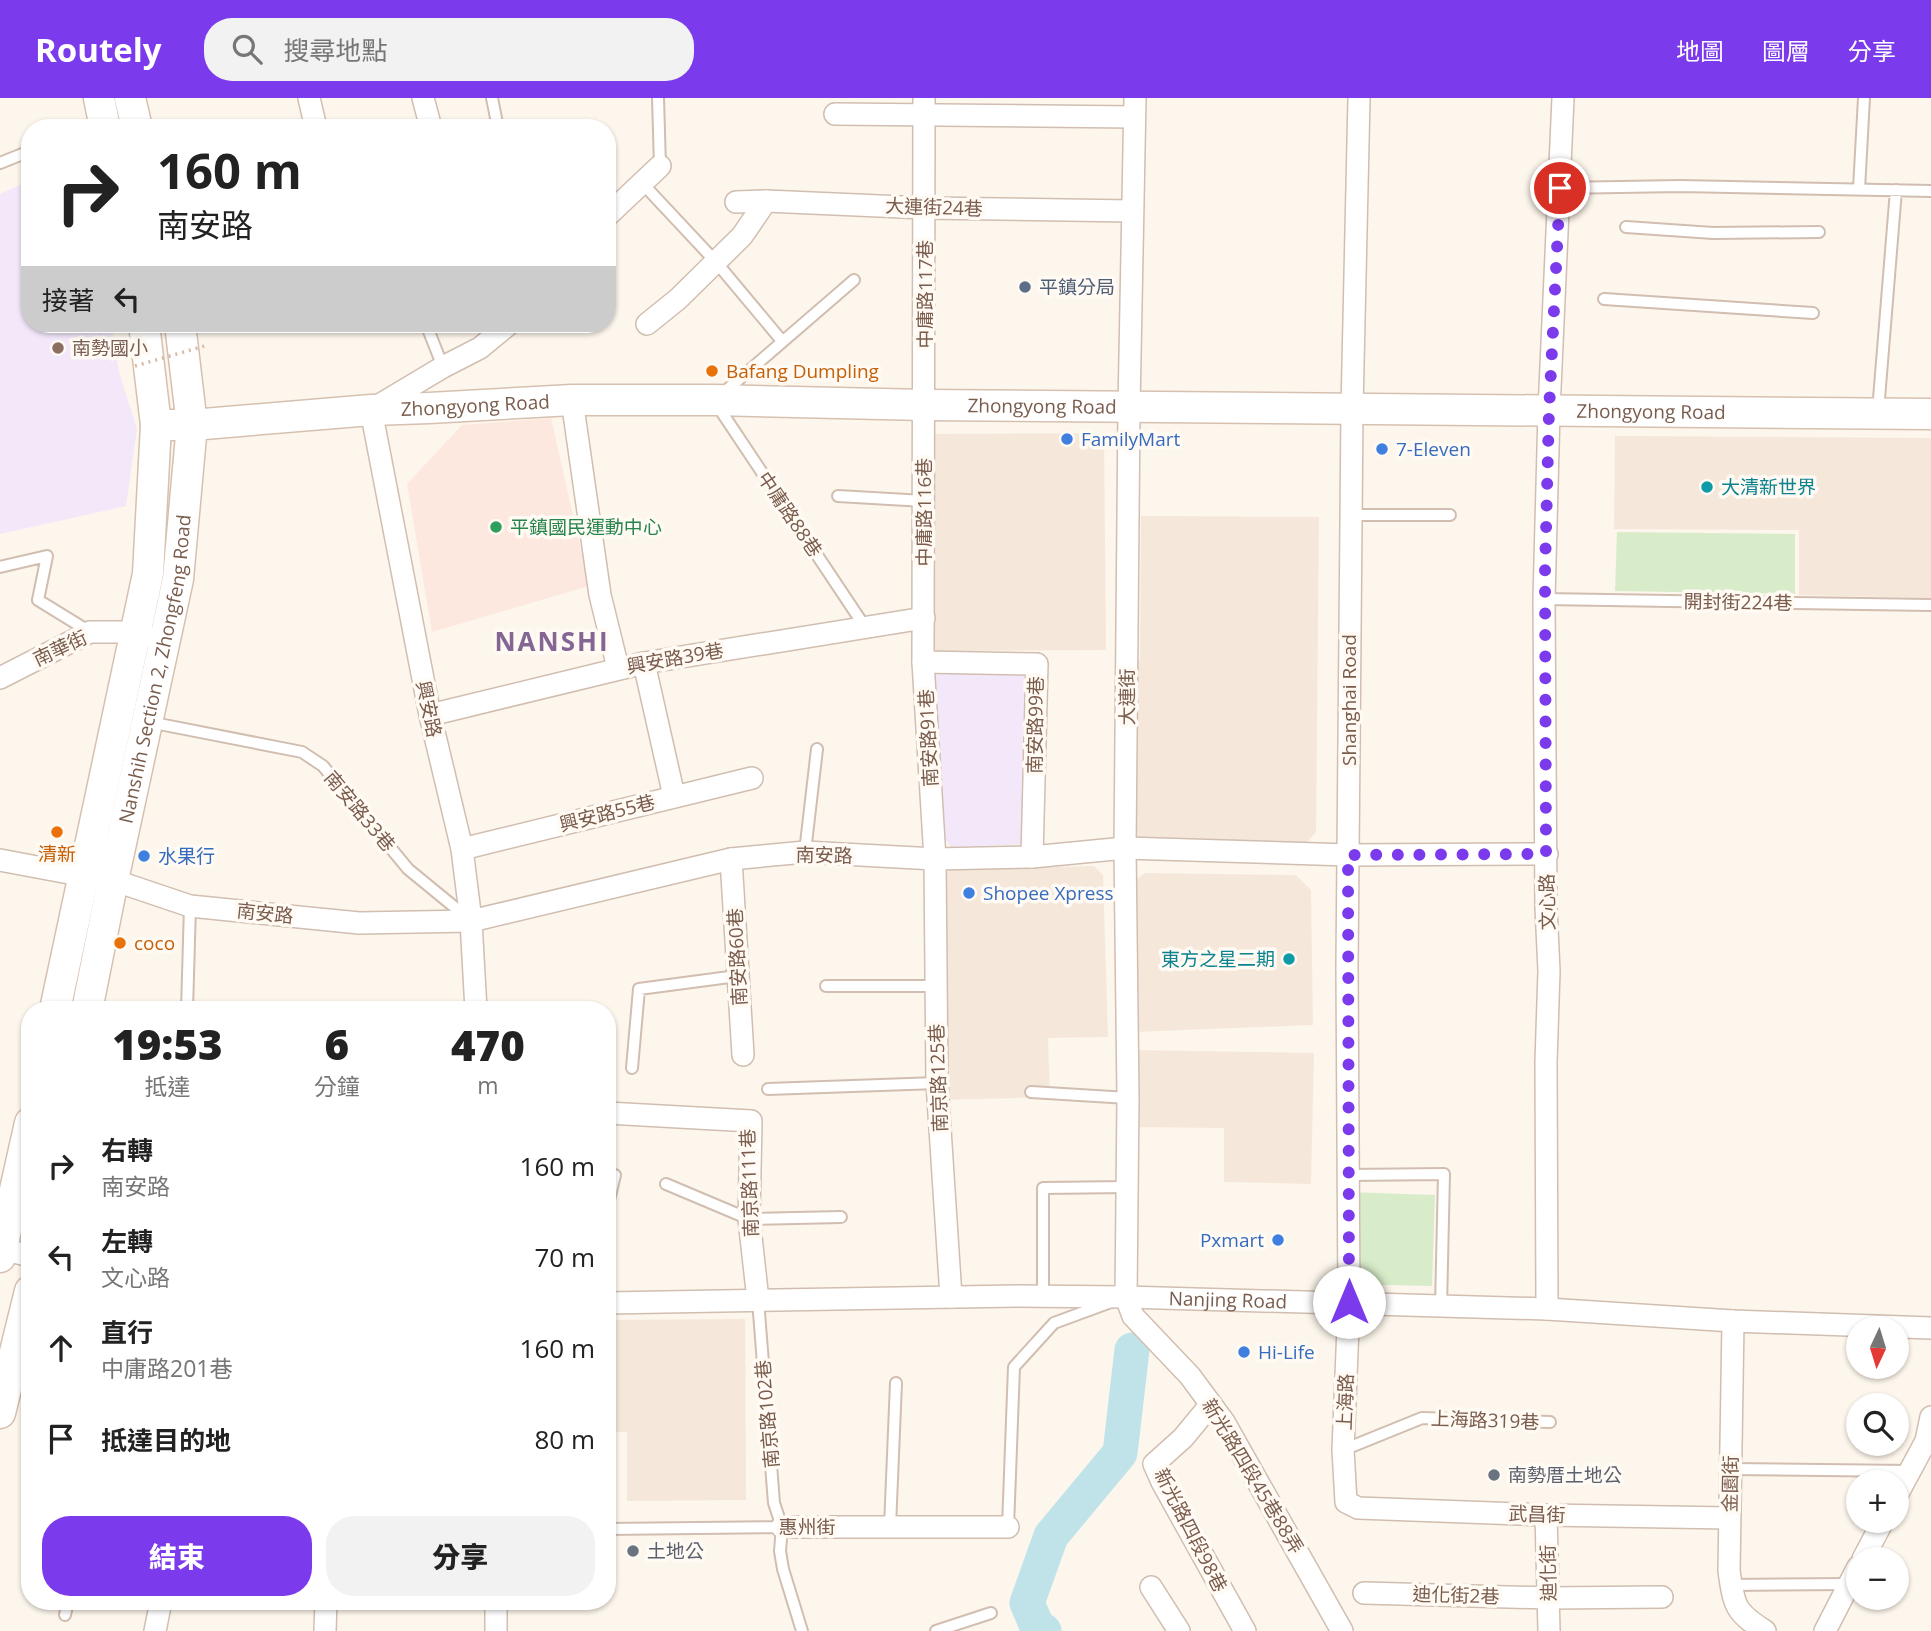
<!DOCTYPE html>
<html lang="zh-TW">
<meta charset="utf-8">
<style>
:root{--surface:#fff;--page:#f2f2f2;--text:#222;--muted:#767676;--accent:#7c3aed}
body{margin:0;font-family:"Open Sans","Noto Sans TC",sans-serif;background:var(--page);color:var(--text);height:100vh;display:flex;flex-direction:column;font-size:26px;white-space:nowrap}
*{box-sizing:border-box;margin:0}
p{font-size:23px;color:var(--muted)}
.icon{flex:none;width:38px;height:38px;fill:none;stroke:currentColor;stroke-width:2;stroke-linecap:round;stroke-linejoin:round}
.map{position:relative;flex:1;overflow:hidden}
.panel{position:absolute;left:21px;top:903px;width:595px;height:609px;display:flex;flex-direction:column;background:var(--surface);border-radius:28px;box-shadow:0 2px 5px #0004}
.panel>*{flex:none}
.top-card{position:absolute;left:21px;top:21px;width:595px;height:214px;border-radius:28px;box-shadow:0 2px 5px #0004;background:#fff;color:var(--text);overflow:hidden}
.needle{width:46px;rotate:184deg}
.buttons{position:absolute;left:1846px;top:1218px;display:grid;gap:14px}
.buttons a{display:grid;place-items:center;width:63px;height:63px;border-radius:50%;background:var(--surface);box-shadow:0 2px 5px #0004;font-size:35px}
.pin{position:absolute;display:grid;place-items:center;width:60px;height:60px;color:#fff;margin:-30px;border:4px solid #fff;border-radius:50%;box-shadow:0 2px 7px #0007}
.me{position:absolute;width:77px;margin:-38px;rotate:0deg;stroke-linejoin:round;filter:drop-shadow(0 0 5px #0008)}
.turn{display:flex;align-items:center;gap:24px;height:147px;padding:0 21px;font-size:32px}
.turn .icon{width:91px;height:91px;stroke-width:2.5}
.turn b{display:block;font-size:49px;line-height:60px}
.then{display:flex;align-items:center;height:66px;padding:0 21px;background:#0003;gap:14px;font-size:26px}
.eta{display:flex;justify-content:space-evenly;align-items:center;height:119px;text-align:center}
.eta b{font-size:42px;font-weight:800;line-height:49px}
.action{display:flex;gap:14px;margin-top:auto;padding:14px 21px}
.action a{flex:1;height:80px;border-radius:28px;background:var(--accent);color:#fff;font-size:28px;font-weight:800;line-height:80px;text-align:center}
.action a+a{background:var(--page);color:var(--text)}
ul{padding:0;list-style:none}
li{display:flex;align-items:center;gap:21px;height:91px;padding:0 21px}
li div{flex:1}
li b{display:block;font-size:26px}
li em{font-style:normal}
header{display:flex;align-items:center;gap:42px;box-sizing:border-box;height:98px;padding:0 35px;background:var(--accent);color:#fff}
header strong{font-size:33px}
nav{display:flex;gap:38px;margin-inline-start:auto;font-size:24px}
.search{width:490px;height:63px;background:var(--page);display:flex;align-items:center;gap:18px;box-sizing:border-box;padding:0 24px;border-radius:28px;color:var(--muted);font-size:26px}
.map>svg:first-child{display:block}
.residential{fill:#f5e8da}
.commercial{fill:#fde8e0}
.education{fill:#f3e8fa}
.green{fill:#d8ecc9}
.lines{fill:none;stroke-linecap:round;stroke-linejoin:round}
.river{stroke:#bfe3e8;stroke-width:35}
.lane-casing{stroke:#d1beb0;stroke-width:14}
.street-casing{stroke:#d1beb0;stroke-width:24}
.secondary-casing{stroke:#d6c0b0;stroke-width:33}
.lane{stroke:#fff;stroke-width:10}
.street{stroke:#fff;stroke-width:21}
.secondary{stroke:#fff;stroke-width:30}
.path-bridge{stroke:#d9b8a5;stroke-width:3.5;stroke-dasharray:2 5;stroke-linecap:butt}
.route{stroke:#7c3aed;stroke-width:12;stroke-dasharray:0 21.6}
.service-dot{fill:#5c6f8a;stroke:#fffaf3;stroke-width:2.5}
.education-dot{fill:#8d6e63;stroke:#fffaf3;stroke-width:2.5}
.food-dot{fill:#e8710a;stroke:#fffaf3;stroke-width:2.5}
.shop-dot{fill:#3f7fe0;stroke:#fffaf3;stroke-width:2.5}
.culture-dot{fill:#0f9aa8;stroke:#fffaf3;stroke-width:2.5}
.leisure-dot{fill:#2e9e5b;stroke:#fffaf3;stroke-width:2.5}
.worship-dot{fill:#6b7280;stroke:#fffaf3;stroke-width:2.5}
.labels{text-anchor:middle;dominant-baseline:central;stroke-width:7;stroke-linejoin:round;paint-order:stroke}
.street-label{font-size:19px;fill:#7a5c4d;stroke:#fffaf3}
.service-label{font-size:19px;fill:#4e5e75;stroke:#fffaf3;text-anchor:start}
.education-label{font-size:19px;fill:#785e54;stroke:#fffaf3;text-anchor:start}
.food-label{font-size:19px;fill:#c56008;stroke:#fffaf3;text-anchor:start}
.shop-label{font-size:19px;fill:#366cbe;stroke:#fffaf3;text-anchor:start}
.culture-label{font-size:19px;fill:#0d838f;stroke:#fffaf3;text-anchor:start}
.leisure-label{font-size:19px;fill:#27864d;stroke:#fffaf3;text-anchor:start}
.worship-label{font-size:19px;fill:#5b616d;stroke:#fffaf3;text-anchor:start}
.district-label{font-size:26px;font-weight:bold;letter-spacing:2px;fill:#846695;stroke:#fffaf3}
</style>
<header>
<strong>Routely</strong>
<div class="search"><svg class="icon" aria-label="search" viewBox="0 0 24 24"><circle cx="10" cy="10" r="6"/><path d="M15 15l6 6"/></svg>搜尋地點</div>
<nav><a>地圖</a><a>圖層</a><a>分享</a></nav>
</header>
<div class="map">
<svg width="1931" height="1533" viewBox="0 0 1931 1533">
<rect width="100%" height="100%" fill="#fdf6ec"/>
<path class="residential" d="M 1104,335 L 1106,552 L 935,553 L 933,336 Z
M 1615,338 L 1931,340 L 1931,500 L 1799,497 L 1799,432 L 1614,431 Z
M 1141,418 L 1319,419 L 1316,734 L 1305,747 L 1146,750 L 1134,737 L 1133,571 L 1140,562 Z
M 1094,768 L 1103,777 L 1108,939 L 1048,940 L 1050,999 L 941,1002 L 935,786 L 951,771 Z
M 1145,775 L 1296,777 L 1311,792 L 1313,927 L 1134,934 L 1132,785 Z
M 1133,952 L 1314,955 L 1311,1086 L 1224,1084 L 1224,1030 L 1132,1029 Z
M 745,1221 L 746,1402 L 627,1403 L 627,1334 L 607,1334 L 607,1222 Z"/>
<path class="commercial" d="M 551,320 L 589,488 L 432,534 L 407,386 L 462,327 Z"/>
<path class="education" d="M 30,82 L 30,226 L 111,226 L 119,274 L 137,331 L 126,408 L 0,436 L 0,96 Z
M 1029,568 L 1028,746 L 951,749 L 940,735 L 935,572 Z"/>
<path class="green" d="M 1617,434 L 1795,436 L 1795,496 L 1615,493 Z
M 1348,1094 L 1435,1097 L 1432,1188 L 1345,1186 Z"/>
<g class="lines">
<path class="river" d="M 1044,1533 L 1039,1533 L 1027,1505 L 1051,1438 L 1120,1355 L 1132,1252"/>
<defs>
<path id="lane" d="M 492,0 L 498,30
M 658,0 L 660,68
M 0,65 L 30,53
M 643,86 L 716,164 L 782,243
M 1560,90 L 1680,88 L 1931,93
M 1859,91 L 1864,0
M 1626,129 L 1713,135 L 1819,134
M 1604,201 L 1813,215
M 426,226 L 443,269
M 722,296 L 854,182
M 717,307 L 865,529
M 1878,313 L 1896,92
M 838,398 L 924,403
M 1351,417 L 1450,417
M 0,469 L 47,458 L 38,502 L 90,534
M 1544,501 L 1931,507
M 149,624 L 302,654 L 323,668 L 408,771 L 469,821
M 805,754 L 817,651
M 826,888 L 936,888
M 187,912 L 190,808
M 632,970 L 639,891 L 737,878
M 768,991 L 937,985
M 1031,994 L 1128,1000
M 1348,1077 L 1444,1076 L 1441,1209
M 666,1086 L 749,1121 L 841,1119
M 607,1110 L 615,1077
M 1043,1198 L 1043,1090 L 1127,1089
M 758,1202 L 774,1405 L 782,1429 L 780,1453 L 783,1471 L 802,1533
M 1343,1352 L 1422,1320 L 1550,1324
M 1730,1371 L 1910,1373
M 890,1429 L 896,1285
M 1008,1429 L 1014,1269 L 1054,1225 L 1111,1204
M 607,1431 L 782,1429
M 1730,1487 L 1850,1486
M 65,1517 L 68,1503
M 936,1533 L 991,1515"/>
<g id="street">
<path d="M 309,0 L 316,30"/>
<path d="M 423,0 L 431,30"/>
<path d="M 924,0 L 923,564 L 935,761 L 937,985 L 951,1199"/>
<path d="M 1135,0 L 1129,309 L 1125,750 L 1128,1000 L 1126,1199 L 1133,1218 L 1190,1278 L 1224,1324 L 1342,1533"/>
<path d="M 1359,0 L 1352,311 L 1347,869 L 1349,1204 L 1343,1352 L 1346,1404 L 1358,1410 L 1546,1417 L 1729,1420"/>
<path d="M 835,16 L 1134,19"/>
<path d="M 736,104 L 766,103 L 925,110 L 1132,113"/>
<path d="M 607,118 L 660,68"/>
<path d="M 647,226 L 678,201 L 742,138 L 766,103"/>
<path d="M 572,302 L 600,497 L 618,570"/>
<path d="M 923,564 L 1037,566 L 1032,759"/>
<path d="M 644,565 L 674,698"/>
<path d="M 0,580 L 90,534 L 136,534 L 147,538"/>
<path d="M 430,617 L 644,565 L 924,520"/>
<path d="M 462,751 L 752,680"/>
<path d="M 731,761 L 743,957"/>
<path d="M 0,762 L 85,778 L 113,782 L 190,808 L 359,825 L 471,823 L 731,761 L 805,754 L 935,761 L 1032,759 L 1125,750 L 1348,757 L 1547,756"/>
<path d="M 476,912 L 471,823 L 462,751 L 430,617 L 371,312 L 443,269 L 480,250 L 509,226"/>
<path d="M 607,1015 L 751,1023 L 749,1121 L 758,1202"/>
<path d="M 2,1151 L 30,1158"/>
<path id="s1" d="M 607,1205 L 1017,1198 L 1126,1199 L 1547,1211 L 1733,1223 L 1931,1230"/>
<path d="M 1547,1211 L 1546,964 L 1549,873 L 1546,809 L 1544,501 L 1549,313 L 1563,0"/>
<path d="M 1733,1223 L 1729,1473 C 1734,1508 1735,1514 1765,1533"/>
<path d="M 1211,1306 L 1183,1340 L 1154,1366 L 1162,1384 L 1245,1533"/>
<path d="M 1897,1397 L 1926,1343 L 1931,1319"/>
<path d="M 1546,1417 L 1549,1533"/>
<path d="M 782,1429 L 1008,1429"/>
<path d="M 1863,1461 L 1883,1423"/>
<path d="M 1151,1489 L 1179,1533"/>
<path d="M 1364,1495 L 1548,1500 L 1662,1499"/>
<path d="M 496,1503 L 496,1533"/>
<path d="M 155,1533 L 161,1503"/>
<path d="M 325,1533 L 326,1503"/>
<path d="M 1825,1533 L 1858,1469"/>
</g>
<g id="secondary">
<path d="M 99,0 L 105,30"/>
<path d="M 130,0 L 137,30"/>
<path id="s2" d="M 156,327 L 192,327 L 371,312 L 429,310 L 572,302 L 714,302 L 925,307 L 1931,316"/>
<path d="M 55,912 L 148,476 L 156,327 L 144,226"/>
<path id="s3" d="M 87,912 L 113,782 L 178,481 L 192,327 L 180,226"/>
<path d="M 0,1159 L 30,1025"/>
<path d="M 0,1315 L 30,1193"/>
</g>
</defs>
<use href="#lane" class="lane-casing"/>
<use href="#street" class="street-casing"/>
<use href="#secondary" class="secondary-casing"/>
<use href="#lane" class="lane"/>
<use href="#street" class="street"/>
<use href="#secondary" class="secondary"/>
<path class="path-bridge" d="M 135,268 L 208,247"/>
</g>
<g class="lines">
<path class="route" d="M 1349,1204 L 1348,757 L 1546,756 L 1545,474 L 1549,313 L 1560,90"/>
</g>
<circle class="service-dot" cx="1025" cy="189" r="7"/>
<circle class="education-dot" cx="58" cy="250" r="7"/>
<g class="food-dot">
<circle cx="712" cy="273" r="7"/>
<circle cx="57" cy="734" r="7"/>
<circle cx="120" cy="845" r="7"/>
</g>
<g class="shop-dot">
<circle cx="1067" cy="341" r="7"/>
<circle cx="1382" cy="351" r="7"/>
<circle cx="144" cy="758" r="7"/>
<circle cx="969" cy="795" r="7"/>
<circle cx="1278" cy="1142" r="7"/>
<circle cx="1244" cy="1254" r="7"/>
</g>
<g class="culture-dot">
<circle cx="1707" cy="389" r="7"/>
<circle cx="1289" cy="861" r="7"/>
</g>
<circle class="leisure-dot" cx="496" cy="429" r="7"/>
<g class="worship-dot">
<circle cx="1494" cy="1377" r="7"/>
<circle cx="633" cy="1453" r="7"/>
</g>
<g class="labels">
<g class="street-label">
<text transform="translate(934 109) rotate(2)">大連街24巷</text>
<text transform="translate(925 196) rotate(-90)">中庸路117巷</text>
<text stroke="none"><textPath href="#s2" startOffset="320">Zhongyong Road</textPath></text>
<text stroke="none"><textPath href="#s2" startOffset="887">Zhongyong Road</textPath></text>
<text stroke="none"><textPath href="#s2" startOffset="1496">Zhongyong Road</textPath></text>
<text transform="translate(924 414) rotate(-90)">中庸路116巷</text>
<text transform="translate(790 416) rotate(56)">中庸路88巷</text>
<text transform="translate(1738 504) rotate(1)">開封街224巷</text>
<text transform="translate(60 550) rotate(-25)">南華街</text>
<text transform="translate(675 560) rotate(-10)">興安路39巷</text>
<text stroke="none"><textPath href="#s3" startOffset="348">Nanshih Section 2, Zhongfeng Road</textPath></text>
<text transform="translate(1127 599) rotate(-90)">大連街</text>
<text transform="translate(1349 602) rotate(-90)">Shanghai Road</text>
<text transform="translate(429 611) rotate(78)">興安路</text>
<text transform="translate(1035 627) rotate(-89)">南安路99巷</text>
<text transform="translate(928 640) rotate(-93)">南安路91巷</text>
<text transform="translate(360 713) rotate(50)">南安路33巷</text>
<text transform="translate(607 715) rotate(-14)">興安路55巷</text>
<text transform="translate(824 757) rotate(1)">南安路</text>
<text transform="translate(1547 804) rotate(-91)">文心路</text>
<text transform="translate(265 815) rotate(6)">南安路</text>
<text transform="translate(737 859) rotate(-93)">南安路60巷</text>
<text transform="translate(938 980) rotate(-92)">南京路125巷</text>
<text transform="translate(749 1085) rotate(-92)">南京路111巷</text>
<text stroke="none"><textPath href="#s1" startOffset="621">Nanjing Road</textPath></text>
<text transform="translate(1345 1304) rotate(-88)">上海路</text>
<text transform="translate(767 1316) rotate(-95)">南京路102巷</text>
<text transform="translate(1485 1322) rotate(2)">上海路319巷</text>
<text transform="translate(1253 1378) rotate(59)">新光路四段45巷88弄</text>
<text transform="translate(1730 1386) rotate(-89)">金園街</text>
<text transform="translate(1537 1416) rotate(2)">武昌街</text>
<text x="807" y="1429">惠州街</text>
<text transform="translate(1191 1432) rotate(63)">新光路四段98巷</text>
<text transform="translate(1548 1475) rotate(-91)">迪化街</text>
<text transform="translate(1456 1497) rotate(2)">迪化街2巷</text>
</g>
<g class="service-label">
<text x="1039" y="189">平鎮分局</text>
</g>
<g class="education-label">
<text x="72" y="250">南勢國小</text>
</g>
<g class="food-label">
<text x="726" y="273">Bafang Dumpling</text>
<text x="57" y="756" text-anchor="middle">清新</text>
<text x="134" y="845">coco</text>
</g>
<g class="shop-label">
<text x="1081" y="341">FamilyMart</text>
<text x="1396" y="351">7-Eleven</text>
<text x="158" y="758">水果行</text>
<text x="983" y="795">Shopee Xpress</text>
<text x="1264" y="1142" text-anchor="end">Pxmart</text>
<text x="1258" y="1254">Hi-Life</text>
</g>
<g class="culture-label">
<text x="1721" y="389">大清新世界</text>
<text x="1275" y="861" text-anchor="end">東方之星二期</text>
</g>
<g class="leisure-label">
<text x="510" y="429">平鎮國民運動中心</text>
</g>
<g class="worship-label">
<text x="1508" y="1377">南勢厝土地公</text>
<text x="647" y="1453">土地公</text>
</g>
<g class="district-label">
<text x="552" y="543">NANSHI</text>
</g>
</g>
</svg>
<div class="buttons">
<a><svg class="needle" viewBox="-14 -14 28 28"><path d="M0-13l5 13h-10z" fill="#e53935"/><path d="M0 13l5-13h-10z" fill="#767676"/></svg></a>
<a><svg class="icon" aria-label="search" viewBox="0 0 24 24"><circle cx="10" cy="10" r="6"/><path d="M15 15l6 6"/></svg></a>
<a>+</a>
<a>−</a>
</div>
<div class="pin" style="left:1560px;top:90px;background:#d93025"><svg class="icon" aria-label="arrive" viewBox="0 0 24 24"><path d="M6 21V4h12l-3 4 3 4H6"/></svg></div>
<svg class="me" style="left:1349px;top:1204px" viewBox="-20 -20 40 40"><circle r="19" fill="#fff"/><path d="M0-13L10 11 0 6-10 11z" fill="#7c3aed"/></svg>
<div class="top-card">
<div class="turn"><svg class="icon" aria-label="right" viewBox="0 0 24 24"><path d="M7 20v-9h11M14 6l5 5-5 5"/></svg><div><b>160 m</b>南安路</div></div>
<div class="then">接著<svg class="icon" aria-label="left" viewBox="0 0 24 24"><path d="M17 20v-9H6M10 6l-5 5 5 5"/></svg></div>
</div>
<section class="panel">
<div class="eta">
<div><b>19:53</b><p>抵達</p></div>
<div><b>6</b><p>分鐘</p></div>
<div><b>470</b><p>m</p></div>
</div>
<ul>
<li><svg class="icon" aria-label="right" viewBox="0 0 24 24"><path d="M7 20v-9h11M14 6l5 5-5 5"/></svg><div><b>右轉</b><p>南安路</p></div><em>160 m</em></li>
<li><svg class="icon" aria-label="left" viewBox="0 0 24 24"><path d="M17 20v-9H6M10 6l-5 5 5 5"/></svg><div><b>左轉</b><p>文心路</p></div><em>70 m</em></li>
<li><svg class="icon" aria-label="ahead" viewBox="0 0 24 24"><path d="M12 20V5M6 11l6-6 6 6"/></svg><div><b>直行</b><p>中庸路201巷</p></div><em>160 m</em></li>
<li><svg class="icon" aria-label="arrive" viewBox="0 0 24 24"><path d="M6 21V4h12l-3 4 3 4H6"/></svg><div><b>抵達目的地</b></div><em>80 m</em></li>
</ul>
<div class="action"><a>結束</a><a>分享</a></div>
</section>
</div>
